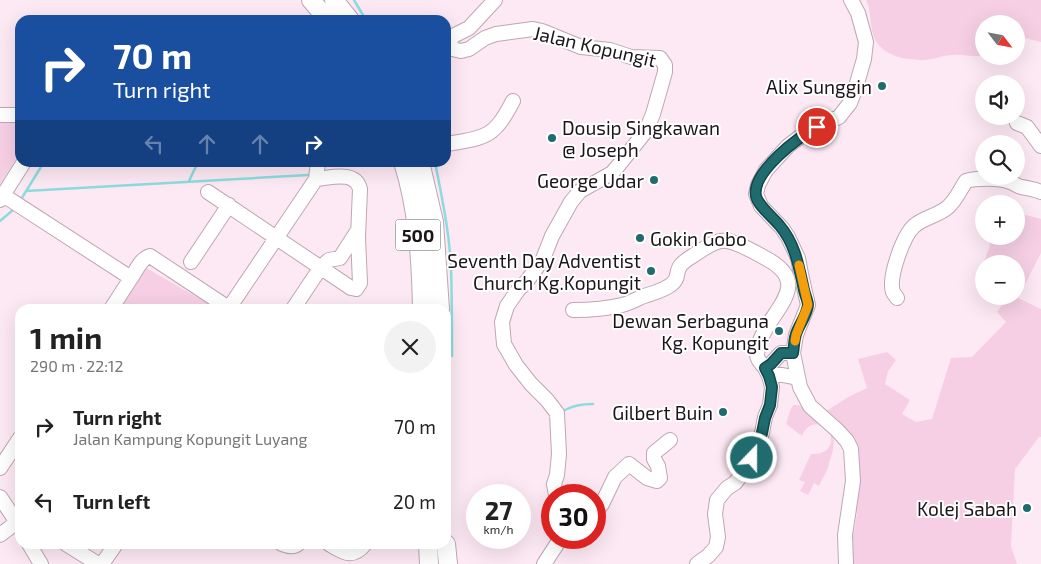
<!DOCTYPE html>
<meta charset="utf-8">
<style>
:root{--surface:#fff;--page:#f2f2f2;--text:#222;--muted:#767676}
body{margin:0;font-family:"Exo 2",sans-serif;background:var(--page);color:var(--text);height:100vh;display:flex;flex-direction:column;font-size:19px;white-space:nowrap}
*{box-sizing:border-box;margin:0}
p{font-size:16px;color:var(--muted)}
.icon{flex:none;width:28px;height:28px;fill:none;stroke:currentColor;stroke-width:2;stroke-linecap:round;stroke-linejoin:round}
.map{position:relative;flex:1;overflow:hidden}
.details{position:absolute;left:15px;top:304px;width:436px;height:245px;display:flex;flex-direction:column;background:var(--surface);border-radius:15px;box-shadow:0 5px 20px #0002}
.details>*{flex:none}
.guide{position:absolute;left:15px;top:15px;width:436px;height:152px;border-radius:15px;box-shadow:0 5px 20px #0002;background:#1a4fa0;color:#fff;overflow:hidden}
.needle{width:32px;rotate:122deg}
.buttons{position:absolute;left:975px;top:15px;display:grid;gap:10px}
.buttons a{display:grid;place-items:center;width:50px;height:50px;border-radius:50%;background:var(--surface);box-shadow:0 5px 20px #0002;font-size:25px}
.speed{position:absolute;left:466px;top:484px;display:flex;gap:10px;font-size:25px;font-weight:700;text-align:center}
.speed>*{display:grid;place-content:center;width:65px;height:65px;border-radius:50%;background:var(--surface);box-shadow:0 5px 20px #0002;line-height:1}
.speed small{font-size:12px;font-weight:400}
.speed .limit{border:8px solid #d22;background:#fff;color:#111}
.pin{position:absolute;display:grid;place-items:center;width:42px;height:42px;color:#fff;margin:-21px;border:2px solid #fff;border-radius:50%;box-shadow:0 1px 5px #0007}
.me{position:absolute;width:55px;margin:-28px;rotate:22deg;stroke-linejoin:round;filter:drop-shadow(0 0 4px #0008)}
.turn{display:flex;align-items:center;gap:18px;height:105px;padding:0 15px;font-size:22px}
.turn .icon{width:65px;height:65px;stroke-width:2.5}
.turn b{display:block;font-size:35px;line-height:42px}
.lanes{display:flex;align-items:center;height:48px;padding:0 15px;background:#0003;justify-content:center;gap:25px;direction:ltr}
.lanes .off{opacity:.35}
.round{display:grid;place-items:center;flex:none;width:52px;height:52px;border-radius:26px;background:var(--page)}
.overview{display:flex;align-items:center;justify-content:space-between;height:85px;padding:0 15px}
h1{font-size:30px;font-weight:700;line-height:38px}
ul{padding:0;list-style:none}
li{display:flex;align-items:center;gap:15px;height:75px;padding:0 15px}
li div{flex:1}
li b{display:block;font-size:19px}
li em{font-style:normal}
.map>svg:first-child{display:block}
.green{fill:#f6cfe4}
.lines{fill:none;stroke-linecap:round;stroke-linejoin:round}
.stream{stroke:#8cdcde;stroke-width:2.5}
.minor-casing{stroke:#bea7b3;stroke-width:16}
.major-casing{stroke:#bea7b3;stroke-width:20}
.minor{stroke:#fff;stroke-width:14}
.major{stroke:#fff;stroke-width:18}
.route-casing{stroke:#144648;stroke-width:12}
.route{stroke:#1f6b6e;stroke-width:9}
.slow{stroke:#f59e0b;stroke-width:9}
.poi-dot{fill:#1f6b6e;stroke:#fff;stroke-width:2}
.labels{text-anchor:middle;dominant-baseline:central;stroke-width:4;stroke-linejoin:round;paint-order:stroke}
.shield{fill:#fff;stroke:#605a5e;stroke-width:1}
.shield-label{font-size:18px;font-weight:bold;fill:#1c1419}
.street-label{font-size:19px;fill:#1c1419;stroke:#fff}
.poi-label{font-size:19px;fill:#1c1419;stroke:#fff;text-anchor:end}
</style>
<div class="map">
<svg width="1041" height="564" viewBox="0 0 1041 564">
<rect width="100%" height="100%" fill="#fde9f4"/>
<path class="green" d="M 866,0 L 1041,0 L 1041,42 L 1017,36 L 1016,37 L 1016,24 L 984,24 L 984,55 C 971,58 965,54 953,55 C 943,55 933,60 923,60 C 907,60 888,57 878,44 C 868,31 873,14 866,0 Z
M 20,122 L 20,153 L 0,184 L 0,123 Z
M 1022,214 L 1041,219 L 1041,253 L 1018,298 L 1041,309 L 1041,437 L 1039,437 L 1015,469 L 1011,546 L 1017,564 L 848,564 L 848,534 L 854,533 L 857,513 L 852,513 L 855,460 L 822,414 L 848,397 L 867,388 L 858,359 L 887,352 L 896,360 L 888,371 L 885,384 L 910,400 L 902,414 L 916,422 L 932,419 L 951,358 L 972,357 L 1006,322 L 997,312 L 1004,302 L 998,296 L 1016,296 L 1016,264 L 984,264 L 984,283 L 978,278 L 990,245 L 986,236 L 1016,236 L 1016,215 Z
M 141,265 L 209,304 L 206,309 L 115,309 Z
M 793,405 L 798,405 L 805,408 L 829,429 L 834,440 L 833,450 L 827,470 L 819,486 L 814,483 L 808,495 L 800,491 L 805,482 L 799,480 L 811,454 C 842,456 833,419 812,425 C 807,427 804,431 802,436 L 786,424 L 790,411 Z"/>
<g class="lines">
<path class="stream" d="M 354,0 L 366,20
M 435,162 C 442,197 449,231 451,266 C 452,296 452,326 452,356
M 189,181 L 198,162
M 26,191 L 308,175
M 20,201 L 44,162
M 0,221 L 13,210
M 565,410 C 574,405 583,404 593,404"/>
<defs>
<path id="minor" d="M 495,0 L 469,28 L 453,36 L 450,40 L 452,49 L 461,51 L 469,49 L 485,38 L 496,34 L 533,29 L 542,31 L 581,47 L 610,50 L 631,57 L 660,58 L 665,65 L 665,72 L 653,114 L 646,131 L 618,166 L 612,173 L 580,191 L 571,202 L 552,236 L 543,259 L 527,281 L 518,290 L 507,306 L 502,322 L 504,344 L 516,365 L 531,384 L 547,400 L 557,413 L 559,454 L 557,475 L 554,484 L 556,495
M 0,115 L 20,115
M 1017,123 L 1027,127 L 1041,146
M 446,144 C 459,142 478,140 489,133 C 500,126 507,112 513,101
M 316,179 L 318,162
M 208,192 L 351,288 L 356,289 L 360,283 L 358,237 L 360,189 C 355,170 331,178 316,179 L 229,308
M 3,195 L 131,278 C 136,271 141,258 150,256 L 230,309
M 0,200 L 24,162
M 191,262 L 229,205
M 897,298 C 896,296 894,294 893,292 C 888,278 903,236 914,226 C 924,217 938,216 948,207 C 956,200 960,190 966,181 C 977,178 999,178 1010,182 C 1014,183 1017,186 1021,187 C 1028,188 1034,189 1041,192
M 111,309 L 131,278
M 293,309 L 321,267 L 329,260 L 340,258 L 358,230
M 573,310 C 590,310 606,309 622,305 C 630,303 637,299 644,296 C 653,293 663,291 672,284 C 679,278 676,274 679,268 C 682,261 692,257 697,253 C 704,249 712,242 721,241 C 733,239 756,253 767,259 C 817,286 764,314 758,348 C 758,349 757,354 757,355 C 757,360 762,364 765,368
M 769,376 L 772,373 L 798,378
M 0,468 L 20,438
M 0,497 L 20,527
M 595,513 L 602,504 L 615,477 L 629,464 L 647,478 L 657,481 L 660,478 L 658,466 L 654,459 L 654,453 L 670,440
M 0,535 L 17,522
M 29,544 L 41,564
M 66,544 L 98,564
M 282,544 C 287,546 293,548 298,544
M 329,544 C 343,552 352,560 365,544
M 102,564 L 116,544
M 544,564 L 561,538
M 697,564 L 708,556 L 716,547 L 718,537 L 715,514 L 717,500 L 727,488 L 735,483 L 745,470 L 758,446 L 762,433 L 765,417 L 770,405 L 772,387 L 769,376 L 765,368 L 771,364 L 781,353 L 793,353
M 846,564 L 845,535 L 853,481 L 851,449 L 847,441 L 837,430 L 810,406 L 800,387 L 793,353 L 796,335 L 808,305 L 801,274 L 798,258 L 788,237 L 782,228 L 761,206 L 756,194 L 758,185 L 766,170 L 788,146 L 808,131 L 839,117 L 850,103 L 855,90 L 864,59 L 866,42 L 858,13 L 851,0"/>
<path id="major" d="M 311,0 L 328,20
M 334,0 L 350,20
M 403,162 C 418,209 421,260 422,309
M 420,162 L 434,222 L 440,309
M 428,544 L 429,564
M 446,544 L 448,564"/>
</defs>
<use href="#minor" class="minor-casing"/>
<use href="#major" class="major-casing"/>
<use href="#minor" class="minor"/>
<use href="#major" class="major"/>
</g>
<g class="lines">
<defs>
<path id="route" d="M 752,458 L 758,446 L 762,433 L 765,418 L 770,405 L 772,387 L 769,376 L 765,368 L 771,364 L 781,353 L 793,353 C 794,347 794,340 796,334 C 799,325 807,315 808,305 C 808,301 805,295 804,290 C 799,268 796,245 780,226 C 774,218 758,206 756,196 C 751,173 799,136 817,127"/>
</defs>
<use href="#route" class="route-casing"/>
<use href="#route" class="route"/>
<path class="slow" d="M 795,341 L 796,335 L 808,305 L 799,265"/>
</g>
<g class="poi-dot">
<circle cx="882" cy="86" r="5"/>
<circle cx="552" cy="138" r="5"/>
<circle cx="654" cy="180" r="5"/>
<circle cx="640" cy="238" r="5"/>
<circle cx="651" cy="271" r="5"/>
<circle cx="779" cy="331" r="5"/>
<circle cx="723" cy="412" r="5"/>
<circle cx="1027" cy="508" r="5"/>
</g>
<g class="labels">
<rect class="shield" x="395.5" y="219.5" width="45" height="31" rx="4"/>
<g class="shield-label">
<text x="418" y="235">500</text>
</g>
<g class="street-label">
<text transform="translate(595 46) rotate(13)">Jalan Kopungit</text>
</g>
<g class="poi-label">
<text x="872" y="86">Alix Sunggin</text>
<text x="562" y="127" text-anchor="start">Dousip Singkawan<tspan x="562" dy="22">@ Joseph</tspan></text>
<text x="644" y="180">George Udar</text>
<text x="650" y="238" text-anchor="start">Gokin Gobo</text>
<text x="641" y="260">Seventh Day Adventist<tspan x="641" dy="22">Church Kg.Kopungit</tspan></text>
<text x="769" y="320">Dewan Serbaguna<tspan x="769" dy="22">Kg. Kopungit</tspan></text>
<text x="713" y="412">Gilbert Buin</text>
<text x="1017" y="508">Kolej Sabah</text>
</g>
</g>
</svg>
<div class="buttons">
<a><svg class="needle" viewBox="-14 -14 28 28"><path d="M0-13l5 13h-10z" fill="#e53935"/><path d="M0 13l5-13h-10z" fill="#767676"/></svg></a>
<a><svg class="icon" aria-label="sound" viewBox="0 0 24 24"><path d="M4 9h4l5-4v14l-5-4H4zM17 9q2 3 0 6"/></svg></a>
<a><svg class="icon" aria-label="search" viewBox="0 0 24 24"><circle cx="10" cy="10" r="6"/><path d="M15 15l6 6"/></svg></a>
<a>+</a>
<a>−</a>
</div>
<div class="speed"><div>27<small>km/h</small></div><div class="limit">30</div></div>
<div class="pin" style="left:817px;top:127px;background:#d93025"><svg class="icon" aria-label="arrive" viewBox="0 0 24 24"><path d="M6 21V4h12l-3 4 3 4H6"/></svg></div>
<svg class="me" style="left:752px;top:458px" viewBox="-20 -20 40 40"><circle r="17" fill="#1f6b6e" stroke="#fff" stroke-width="3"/><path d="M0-11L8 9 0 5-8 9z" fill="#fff"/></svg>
<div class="guide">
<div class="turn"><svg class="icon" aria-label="right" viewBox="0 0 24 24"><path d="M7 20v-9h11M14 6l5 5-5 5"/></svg><div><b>70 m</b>Turn right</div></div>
<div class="lanes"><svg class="icon off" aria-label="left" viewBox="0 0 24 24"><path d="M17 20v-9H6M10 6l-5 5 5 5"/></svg><svg class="icon off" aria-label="ahead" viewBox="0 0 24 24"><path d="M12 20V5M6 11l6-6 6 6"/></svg><svg class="icon off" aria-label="ahead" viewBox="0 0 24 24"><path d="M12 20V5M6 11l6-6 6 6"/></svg><svg class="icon" aria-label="right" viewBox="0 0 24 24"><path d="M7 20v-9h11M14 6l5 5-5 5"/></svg></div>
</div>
<section class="details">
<div class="overview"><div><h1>1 min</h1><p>290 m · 22:12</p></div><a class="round"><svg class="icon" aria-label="close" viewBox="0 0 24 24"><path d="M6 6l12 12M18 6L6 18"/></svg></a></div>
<ul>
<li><svg class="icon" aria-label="right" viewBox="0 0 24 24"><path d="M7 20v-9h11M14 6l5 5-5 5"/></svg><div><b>Turn right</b><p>Jalan Kampung Kopungit Luyang</p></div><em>70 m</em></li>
<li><svg class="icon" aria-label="left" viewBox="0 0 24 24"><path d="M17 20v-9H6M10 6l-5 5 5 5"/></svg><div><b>Turn left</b></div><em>20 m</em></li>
</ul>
</section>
</div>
